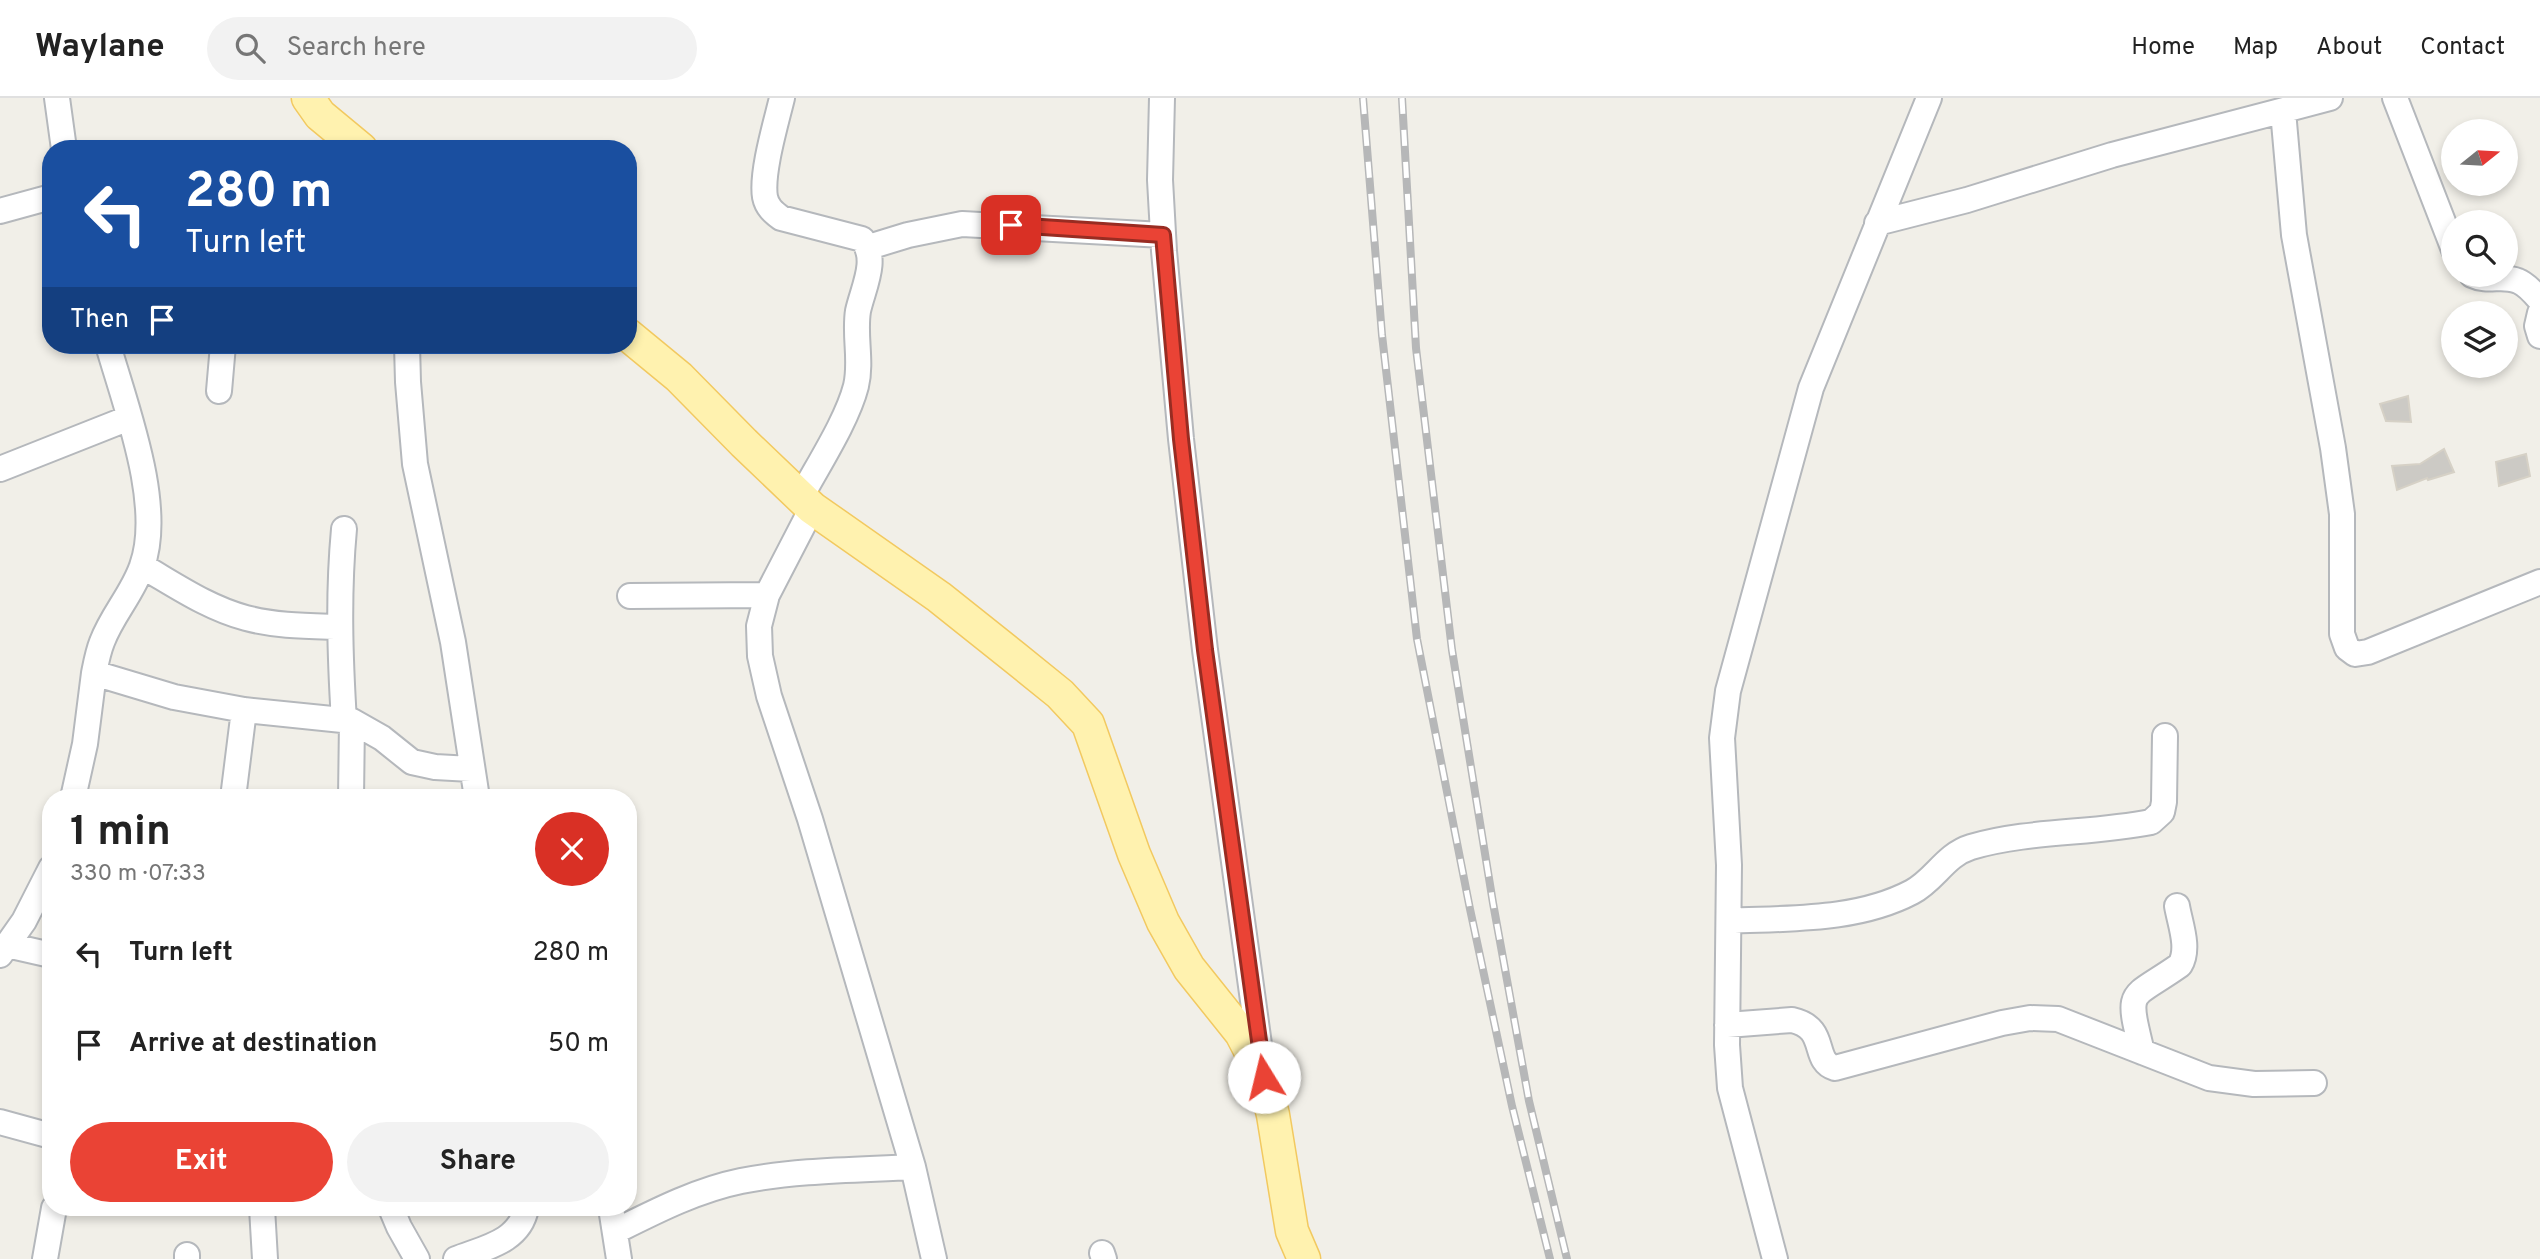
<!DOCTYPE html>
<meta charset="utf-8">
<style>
:root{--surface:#fff;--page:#f2f2f2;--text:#222;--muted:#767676;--line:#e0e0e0;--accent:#ea4335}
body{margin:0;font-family:Overpass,sans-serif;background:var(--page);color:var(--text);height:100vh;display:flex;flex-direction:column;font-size:26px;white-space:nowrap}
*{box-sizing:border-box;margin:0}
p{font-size:23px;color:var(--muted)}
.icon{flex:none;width:38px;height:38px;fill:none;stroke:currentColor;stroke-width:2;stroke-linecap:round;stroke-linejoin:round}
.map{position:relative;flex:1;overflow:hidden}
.details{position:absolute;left:42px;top:691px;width:595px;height:427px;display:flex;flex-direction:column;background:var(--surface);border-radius:28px;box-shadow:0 4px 10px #0003}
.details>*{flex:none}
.top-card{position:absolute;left:42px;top:42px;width:595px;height:214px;border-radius:28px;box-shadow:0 4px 10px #0003;background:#1a4fa0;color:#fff;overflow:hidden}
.needle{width:46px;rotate:72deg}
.tools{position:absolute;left:2441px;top:21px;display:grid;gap:14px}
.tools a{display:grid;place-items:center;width:77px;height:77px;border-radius:50%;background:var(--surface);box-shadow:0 4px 10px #0003;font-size:35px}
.pin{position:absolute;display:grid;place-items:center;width:60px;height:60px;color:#fff;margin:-30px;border-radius:14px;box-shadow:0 4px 10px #0006}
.me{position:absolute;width:77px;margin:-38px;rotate:351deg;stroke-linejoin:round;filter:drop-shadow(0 0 5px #0008)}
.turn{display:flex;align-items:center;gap:24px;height:147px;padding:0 28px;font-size:32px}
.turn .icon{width:91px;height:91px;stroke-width:2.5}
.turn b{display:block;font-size:49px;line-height:60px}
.then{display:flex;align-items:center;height:66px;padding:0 28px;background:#0003;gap:14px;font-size:26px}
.round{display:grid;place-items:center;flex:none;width:74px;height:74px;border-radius:37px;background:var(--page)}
.headline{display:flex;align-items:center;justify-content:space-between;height:119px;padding:0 28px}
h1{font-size:42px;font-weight:700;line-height:52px}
.button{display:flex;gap:14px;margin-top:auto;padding:14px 28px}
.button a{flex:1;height:80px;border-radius:42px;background:var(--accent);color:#fff;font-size:28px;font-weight:700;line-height:80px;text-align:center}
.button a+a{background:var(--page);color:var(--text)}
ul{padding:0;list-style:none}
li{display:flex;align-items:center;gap:21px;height:91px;padding:0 28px}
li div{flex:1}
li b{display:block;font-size:26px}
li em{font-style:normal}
header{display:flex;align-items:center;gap:42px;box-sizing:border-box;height:98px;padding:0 35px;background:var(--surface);border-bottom:2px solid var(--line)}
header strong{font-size:33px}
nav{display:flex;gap:38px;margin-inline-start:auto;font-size:24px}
.search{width:490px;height:63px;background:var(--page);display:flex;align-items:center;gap:18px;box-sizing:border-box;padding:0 24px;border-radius:38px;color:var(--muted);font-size:26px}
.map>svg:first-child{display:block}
.building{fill:#cccac5;stroke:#d6d1c6;stroke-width:2}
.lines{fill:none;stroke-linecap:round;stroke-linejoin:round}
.minor-casing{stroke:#b5b8bc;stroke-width:28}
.major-casing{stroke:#f2c960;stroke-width:35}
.minor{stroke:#fff;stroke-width:24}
.major{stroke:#fff2af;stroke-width:32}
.rail-casing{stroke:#b6b7b8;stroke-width:8}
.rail{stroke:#fff;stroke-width:5;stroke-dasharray:16;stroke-linecap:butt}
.route-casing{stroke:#982c22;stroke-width:18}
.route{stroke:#ea4335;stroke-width:12}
</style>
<header>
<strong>Waylane</strong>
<div class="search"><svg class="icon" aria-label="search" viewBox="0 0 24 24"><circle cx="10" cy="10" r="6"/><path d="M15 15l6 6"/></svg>Search here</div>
<nav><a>Home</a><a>Map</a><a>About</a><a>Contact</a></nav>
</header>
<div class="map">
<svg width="2540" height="1161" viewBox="0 0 2540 1161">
<rect width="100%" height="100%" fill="#f1efe8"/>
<path class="building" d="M 2408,298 L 2411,324 L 2386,323 L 2380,306 Z
M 2444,351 L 2454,374 L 2428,382 L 2427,380 L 2397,392 L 2392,368 L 2420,366 Z
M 2526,356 L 2530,378 L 2499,388 L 2496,364 Z"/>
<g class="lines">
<defs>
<path id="minor" d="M 57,0 L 64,51
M 782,0 C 776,25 761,75 765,99 C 767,109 773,114 781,120 L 862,141 C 879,161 863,190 858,213 C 854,238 862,263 856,288 C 847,323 818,367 801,399
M 1162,0 L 1160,82 L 1164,153 L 1181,341 L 1205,552 L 1261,961
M 2395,0 L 2454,152
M 2283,13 L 2294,137 L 2333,350 L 2342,416 L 2342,536 L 2347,550 L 2355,556 L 2368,554 L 2540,484
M 0,113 L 51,99
M 1877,125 L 1967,102 L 2112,57 L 2330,0
M 869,149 L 908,137 L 962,126 L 1163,137
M 2472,177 C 2489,185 2501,176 2518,183 C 2526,186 2534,195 2540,202
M 2540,215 L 2537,228 L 2540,238
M 108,247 C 125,307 164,407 142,468 C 133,495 112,517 102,544 C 98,554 96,565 94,575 L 174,599 L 244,612 L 352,623 L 382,640 L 412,664 L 435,669 L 471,671
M 407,247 L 408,284 L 415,366 L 453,544 L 477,700
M 219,293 L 223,247
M 0,371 L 129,320
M 812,410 L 767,497 L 759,528 L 760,558 L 769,598 L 810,721 L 913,1069 L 934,1161
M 344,431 C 338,496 340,558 344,623
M 142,468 C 175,487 208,510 246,520 C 276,528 307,528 339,529
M 630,498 L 767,497
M 73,700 L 85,646 L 94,575
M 233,700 L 244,612
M 351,700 L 352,623
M 1729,823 C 1790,820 1857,823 1912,794 C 1935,782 1945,757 1971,749 C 2029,732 2091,736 2151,724 L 2162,714 L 2164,704 L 2165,638
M 7,847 L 51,857
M 0,857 L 24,823 L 51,770
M 1727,927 L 1792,922 C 1829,930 1811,963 1835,970 L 2002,925 L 2030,920 L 2058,921 L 2209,980 L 2254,986 L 2314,985
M 2142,954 C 2126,888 2129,903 2180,867 C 2190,850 2180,826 2177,808
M 0,1024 L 51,1038
M 262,1110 L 265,1161
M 391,1110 L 399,1129 L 417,1161
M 611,1110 L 619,1161
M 616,1133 C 656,1113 697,1092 741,1083 C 797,1072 856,1072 913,1069
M 1102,1155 L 1104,1161
M 45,1161 L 54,1110
M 187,1161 L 187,1157
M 456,1161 C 484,1150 520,1144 526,1110
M 1775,1161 L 1730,990 L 1727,947 L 1729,767 L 1722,640 L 1728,593 L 1811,290 L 1929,0"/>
<path id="major" d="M 308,0 L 320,17 L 361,51
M 628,237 L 679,279 L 744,345 L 812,410 L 939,499 L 1013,558 L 1060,596 L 1088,626 L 1134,756 L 1163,824 L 1189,870 L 1241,935 L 1264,979 L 1273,1017 L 1292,1133 L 1304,1161"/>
</defs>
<use href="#minor" class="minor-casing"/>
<use href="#major" class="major-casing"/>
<use href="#minor" class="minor"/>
<use href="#major" class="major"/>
<defs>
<path id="rail" d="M 1363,0 L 1382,237 L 1417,541 L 1470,811 L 1512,1008 L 1550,1161
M 1402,0 L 1416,250 L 1452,552 L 1493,805 L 1529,1003 L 1567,1161"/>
</defs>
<use href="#rail" class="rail-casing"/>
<use href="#rail" class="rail"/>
</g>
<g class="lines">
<defs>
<path id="route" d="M 1011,127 L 1163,137 L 1181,341 L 1205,552 L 1264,979"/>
</defs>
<use href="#route" class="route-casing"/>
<use href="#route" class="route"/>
</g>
</svg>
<div class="tools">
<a><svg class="needle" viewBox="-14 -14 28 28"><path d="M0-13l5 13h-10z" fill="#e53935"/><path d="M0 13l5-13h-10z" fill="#767676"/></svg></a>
<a><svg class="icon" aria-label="search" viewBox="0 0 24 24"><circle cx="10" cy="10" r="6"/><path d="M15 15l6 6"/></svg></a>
<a><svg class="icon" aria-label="layers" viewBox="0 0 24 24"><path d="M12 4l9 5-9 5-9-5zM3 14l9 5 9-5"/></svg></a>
</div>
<div class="pin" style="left:1011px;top:127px;background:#d93025"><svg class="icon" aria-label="arrive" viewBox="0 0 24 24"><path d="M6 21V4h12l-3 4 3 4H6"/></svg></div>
<svg class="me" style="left:1264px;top:979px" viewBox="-20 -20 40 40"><circle r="19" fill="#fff"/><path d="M0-13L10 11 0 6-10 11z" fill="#ea4335"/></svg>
<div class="top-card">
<div class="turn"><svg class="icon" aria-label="left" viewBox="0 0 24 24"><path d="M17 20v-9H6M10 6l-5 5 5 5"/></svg><div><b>280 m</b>Turn left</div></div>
<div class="then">Then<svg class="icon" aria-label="arrive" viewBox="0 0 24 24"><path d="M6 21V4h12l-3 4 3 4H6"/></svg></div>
</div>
<section class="details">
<div class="headline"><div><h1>1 min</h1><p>330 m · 07:33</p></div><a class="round" style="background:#d93025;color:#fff"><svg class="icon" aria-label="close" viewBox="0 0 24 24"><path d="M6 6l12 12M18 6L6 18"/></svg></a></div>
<ul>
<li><svg class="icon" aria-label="left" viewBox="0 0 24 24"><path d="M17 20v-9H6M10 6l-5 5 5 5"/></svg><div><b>Turn left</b></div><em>280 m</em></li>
<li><svg class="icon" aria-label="arrive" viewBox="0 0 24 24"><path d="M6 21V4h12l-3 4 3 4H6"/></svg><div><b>Arrive at destination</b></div><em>50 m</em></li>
</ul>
<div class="button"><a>Exit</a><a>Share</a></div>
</section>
</div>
